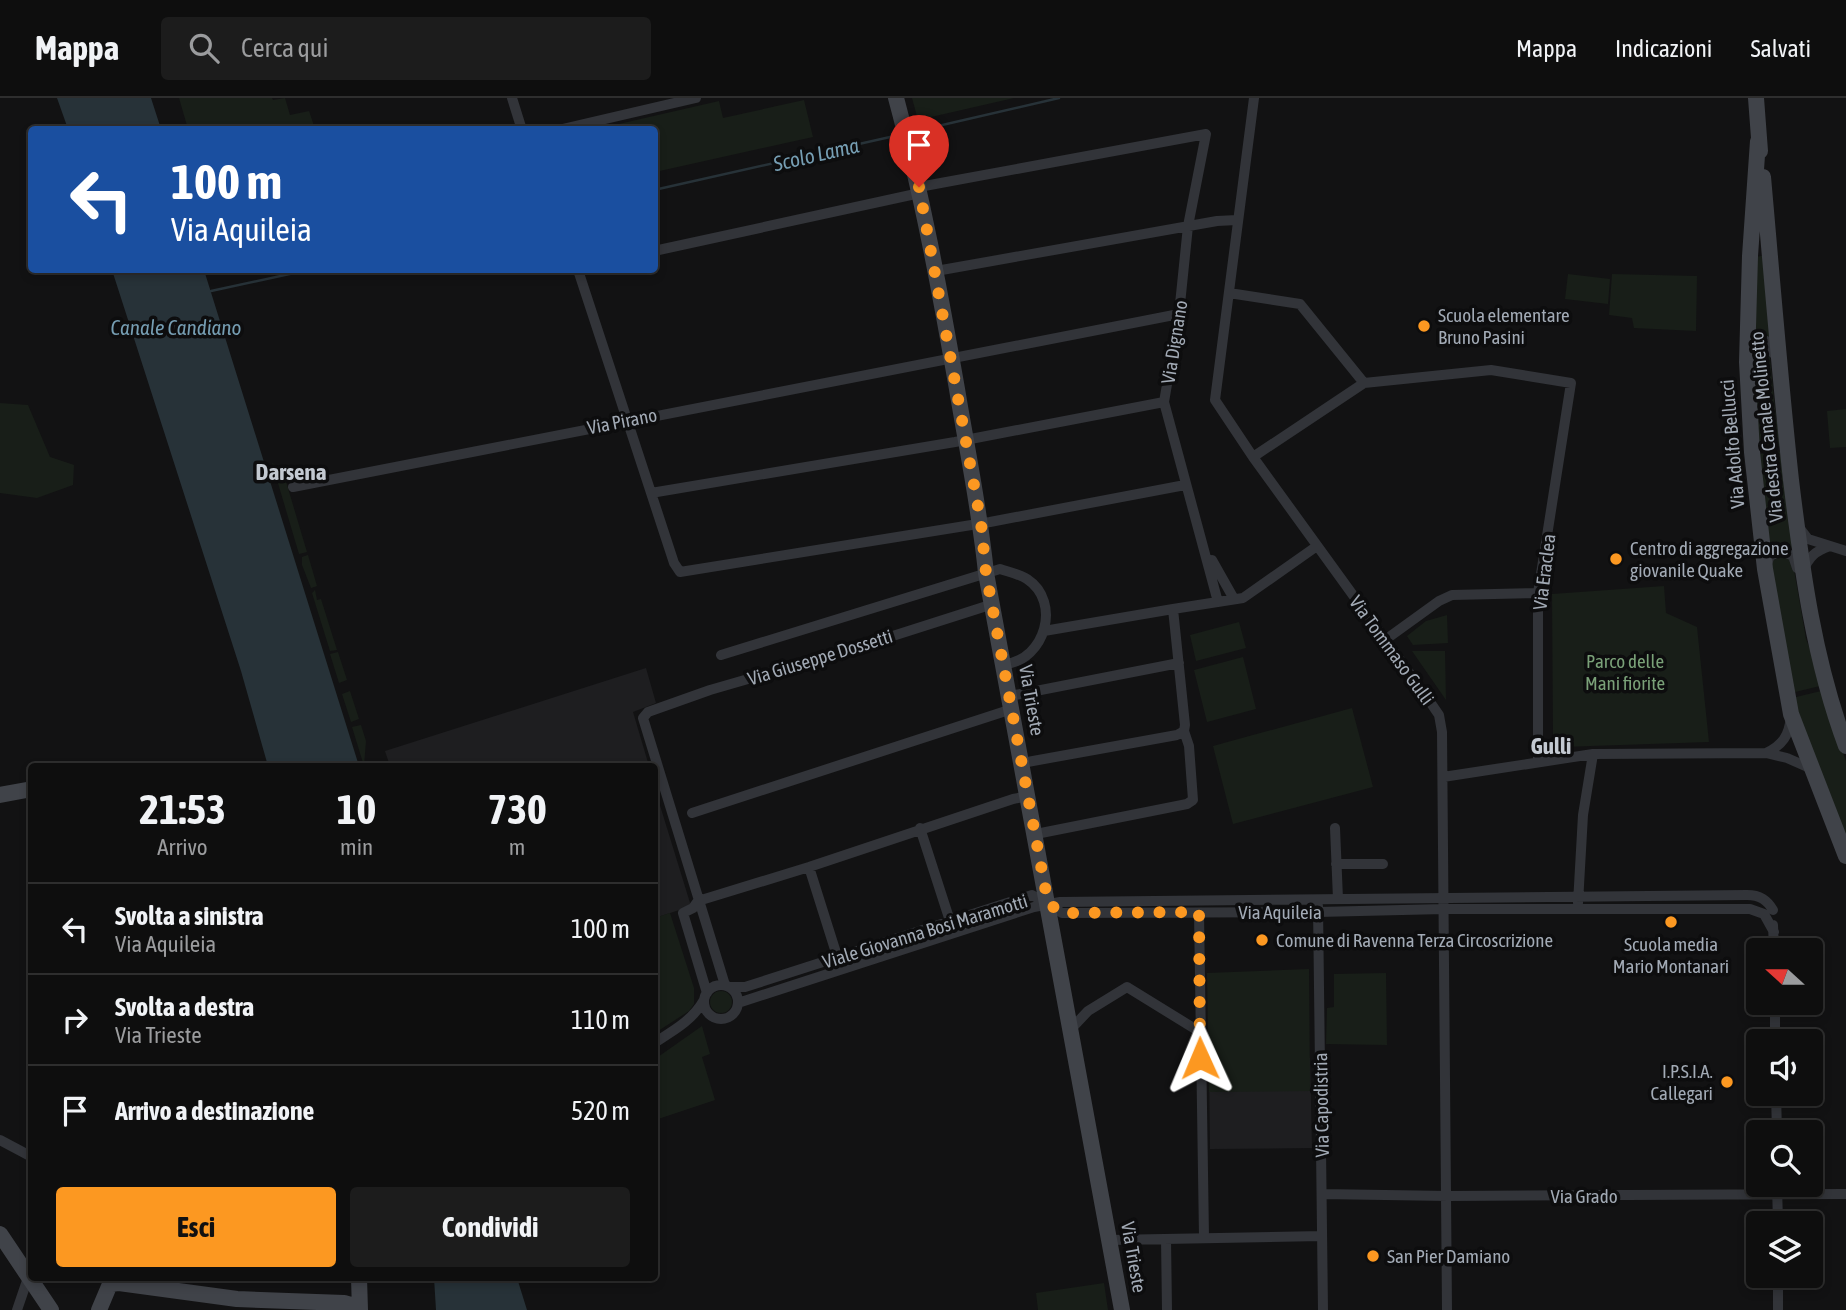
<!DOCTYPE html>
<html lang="it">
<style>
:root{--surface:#0e0e0e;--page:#1c1c1c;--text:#f1f3f6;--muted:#9b9c9e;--line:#2e2e2e;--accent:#fc9821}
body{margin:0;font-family:"Asap Condensed",sans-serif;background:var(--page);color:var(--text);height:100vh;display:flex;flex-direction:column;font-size:26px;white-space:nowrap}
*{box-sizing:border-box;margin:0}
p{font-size:23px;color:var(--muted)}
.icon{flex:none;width:38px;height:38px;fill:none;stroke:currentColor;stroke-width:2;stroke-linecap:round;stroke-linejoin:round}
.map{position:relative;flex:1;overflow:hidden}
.side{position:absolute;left:28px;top:665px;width:630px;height:518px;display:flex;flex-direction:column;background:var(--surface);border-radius:7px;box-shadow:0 4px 10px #0003,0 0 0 2px var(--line)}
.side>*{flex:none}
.banner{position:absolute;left:28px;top:28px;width:630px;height:147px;border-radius:7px;box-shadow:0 4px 10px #0003,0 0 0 2px var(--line);background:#1a4fa0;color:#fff;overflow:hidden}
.needle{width:46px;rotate:291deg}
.tools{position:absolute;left:1746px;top:840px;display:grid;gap:14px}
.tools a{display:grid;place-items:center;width:77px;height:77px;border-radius:7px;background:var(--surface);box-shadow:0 4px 10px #0003,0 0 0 2px var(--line);font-size:35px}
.pin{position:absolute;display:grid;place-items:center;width:60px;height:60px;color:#fff;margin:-72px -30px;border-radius:50% 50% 50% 0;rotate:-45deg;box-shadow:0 0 7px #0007}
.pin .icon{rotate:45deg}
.me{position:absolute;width:77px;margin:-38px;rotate:359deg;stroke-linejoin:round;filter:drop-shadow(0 0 5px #0008)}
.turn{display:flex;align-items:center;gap:24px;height:147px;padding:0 28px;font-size:32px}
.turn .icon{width:91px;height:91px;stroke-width:2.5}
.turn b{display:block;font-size:49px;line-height:60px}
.eta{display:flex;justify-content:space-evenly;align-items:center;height:119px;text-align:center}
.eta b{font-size:42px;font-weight:700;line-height:49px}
.cta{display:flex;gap:14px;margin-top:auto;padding:14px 28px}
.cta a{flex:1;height:80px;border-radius:7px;background:var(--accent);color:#111;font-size:28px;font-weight:700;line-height:80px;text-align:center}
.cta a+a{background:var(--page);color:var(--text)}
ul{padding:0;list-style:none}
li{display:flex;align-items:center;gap:21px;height:91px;padding:0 28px;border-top:2px solid var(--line)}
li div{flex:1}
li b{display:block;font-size:26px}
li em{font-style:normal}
header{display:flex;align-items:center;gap:42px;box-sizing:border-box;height:98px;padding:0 35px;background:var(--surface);border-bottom:2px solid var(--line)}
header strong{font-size:33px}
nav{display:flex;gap:38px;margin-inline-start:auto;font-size:24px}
.search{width:490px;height:63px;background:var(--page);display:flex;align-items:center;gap:18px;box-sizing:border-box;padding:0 24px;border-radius:7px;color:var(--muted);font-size:26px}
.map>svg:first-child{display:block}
.built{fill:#1e1e20}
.green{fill:#181e18}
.water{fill:#273238}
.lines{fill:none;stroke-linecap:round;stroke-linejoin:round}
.stream{stroke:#273238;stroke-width:2.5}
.street{stroke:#323439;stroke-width:10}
.secondary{stroke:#404349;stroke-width:16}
.route{stroke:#fc9821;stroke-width:12;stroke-dasharray:0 21.6}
.poi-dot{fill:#fc9821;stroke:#0d0d0e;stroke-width:2.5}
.labels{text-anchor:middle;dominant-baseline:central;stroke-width:7;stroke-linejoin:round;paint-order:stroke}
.poi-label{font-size:19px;fill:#a2aab5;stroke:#0d0d0e;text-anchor:start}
.street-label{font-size:19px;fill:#a2aab5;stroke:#0d0d0e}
.park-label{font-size:19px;fill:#7aa178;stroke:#0d0d0e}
.water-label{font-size:21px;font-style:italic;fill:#769eb3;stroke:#0d0d0e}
.quarter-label{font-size:23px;font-weight:bold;fill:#c3c9d1;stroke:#0d0d0e}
</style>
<header>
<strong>Mappa</strong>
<div class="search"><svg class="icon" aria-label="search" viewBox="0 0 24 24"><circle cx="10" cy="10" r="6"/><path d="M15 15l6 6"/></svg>Cerca qui</div>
<nav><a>Mappa</a><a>Indicazioni</a><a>Salvati</a></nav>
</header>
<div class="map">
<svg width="1846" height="1212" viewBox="0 0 1846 1212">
<rect width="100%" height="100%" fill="#121213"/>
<path class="built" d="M 646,570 L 656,605 L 633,614 L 649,668 L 390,668 L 385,653 Z
M 654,688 L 691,808 L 655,820 L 654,820 Z
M 1310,960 L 1312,1050 L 1210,1051 L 1209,962 Z"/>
<path class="green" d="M 179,0 L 272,0 L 273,2 L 285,0 L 290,17 L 309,13 L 315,31 L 188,31 Z
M 912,0 L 1014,0 L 918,22 Z
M 804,2 L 813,39 L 655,74 L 654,32 L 597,31 L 719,3 L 723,20 Z
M 1766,157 L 1772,240 L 1758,237 L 1752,240 L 1756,159 Z
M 1568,176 L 1610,181 L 1608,206 L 1565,201 Z
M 1612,176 L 1697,178 L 1696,233 L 1634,230 L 1632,220 L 1609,217 Z
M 1758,247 L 1766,248 L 1769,252 L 1776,320 L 1783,348 L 1759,350 L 1754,249 Z
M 0,305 L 28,307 L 50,359 L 74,367 L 73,387 L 37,400 L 0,395 Z
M 1846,311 L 1846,349 L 1830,350 L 1827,313 Z
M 1783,353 L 1795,453 C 1785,445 1777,444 1768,454 L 1759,356 Z
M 272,365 L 282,370 L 307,454 L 299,456 Z
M 308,457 L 317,488 L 311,490 L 302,467 L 302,459 Z
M 1780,457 L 1790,461 L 1793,466 L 1806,541 L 1815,564 L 1820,588 L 1791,595 L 1770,471 L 1772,464 Z
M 1664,488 L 1666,515 L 1697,529 L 1709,644 L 1562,649 L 1553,639 L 1552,496 Z
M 315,492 L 317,502 L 321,501 L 337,552 L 330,553 L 312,495 Z
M 1447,517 L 1448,545 L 1413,547 L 1407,538 L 1426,523 Z
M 1239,524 L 1246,550 L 1196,563 L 1190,537 Z
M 1412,553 L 1445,553 L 1446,602 Z
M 338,554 L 347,582 L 339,585 L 330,556 Z
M 1243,559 L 1256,611 L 1207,624 L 1194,572 Z
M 350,593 L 359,621 L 351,624 L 342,596 Z
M 1821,593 L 1846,663 L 1846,740 L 1792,600 Z
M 1352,610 L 1373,689 L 1233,726 L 1213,648 Z
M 361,627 L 366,643 L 364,668 L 352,629 Z
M 670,815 L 694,890 L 694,906 L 689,913 L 655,935 L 655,820 Z
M 1309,871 L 1310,993 L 1209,994 L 1207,875 Z
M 1386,875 L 1387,947 L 1326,946 L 1327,910 L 1334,909 L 1334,876 Z
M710 904a11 11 0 1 1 22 0a11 11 0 1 1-22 0Z
M 702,928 L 710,956 L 702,959 L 715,1002 L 655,1022 L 655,961 Z
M 1104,1185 L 1108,1212 L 1038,1212 L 1036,1195 Z"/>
<path class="water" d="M 57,0 L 151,0 L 161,31 L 68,31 Z
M 112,172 L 204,172 L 359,668 L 268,668 L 241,573 Z
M 434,1180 L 517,1180 L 527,1212 L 436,1212 Z"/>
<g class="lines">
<path class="stream" d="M 912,34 L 1059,0
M 654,92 L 899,37
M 211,193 L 308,172"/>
<path class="street" d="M 512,0 L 522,32
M 1254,0 L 1215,302 L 1253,359 L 1426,598 L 1439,617 L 1442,634 L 1447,1212
M 558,32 L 696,0
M 919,89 L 1206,36 L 1188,128 L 1179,216 L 1164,304 L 1218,504
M 654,153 L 920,95
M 578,172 L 674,465 L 680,474 L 990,424 L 1185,387
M 936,173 L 1217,123 L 1237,122
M 1229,195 L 1300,206 L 1364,285
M 1749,253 L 1754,244 L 1762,241 L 1771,245 L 1773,255
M 1253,359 L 1364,285 L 1491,272 L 1571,285 L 1538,495 L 1538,664
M 293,389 L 1179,216
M 651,395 L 955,344 L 1164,304
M 1798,428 L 1808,441 L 1846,453
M 1212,462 L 1234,501
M 1766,468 L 1770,458 L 1781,453 L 1793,458 L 1797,470
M 1803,473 C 1809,459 1815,453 1830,448
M 1044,533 L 1173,511
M 1385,542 L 1439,503 L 1452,497 L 1538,495
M 721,557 L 1000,471 C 1009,474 1019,476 1027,481 C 1062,504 1045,562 1005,566
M 1010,598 L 1179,565
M 1766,655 C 1783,647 1789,637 1791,619
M 1022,665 L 1177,637 L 1184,633
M 1443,679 L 1593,656 L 1766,655 L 1787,660 L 1812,671
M 692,715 L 1012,611
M 920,730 L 950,823
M 1335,730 L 1338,801
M 1036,736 L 1187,706 L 1193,702 L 1189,648 L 1184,633 L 1185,627 L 1173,511 L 1243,500 L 1317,448
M 1336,766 L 1383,766
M 809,769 L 838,861
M 698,803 L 809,769 L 1013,701 L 1028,698
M 698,803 L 693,810 L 683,815 L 707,895
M 1578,805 L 1583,717 L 1593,656
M 1318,808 L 1323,1212
M 1199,815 L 1204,1139
M 1773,827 L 1774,852
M 725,887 L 643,620 L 648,614 L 710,592 L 852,551 L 993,506
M704 904a17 17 0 1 1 34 0a17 17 0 1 1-34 0Z
M 730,889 L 745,889 L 1032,797 L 1062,815 L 1318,814 L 1444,811 L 1750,811 L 1764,816 L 1774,834
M 738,905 L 1034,809 L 1060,804 L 1747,797 C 1760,797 1767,802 1773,812
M 1775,905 L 1775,943
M 1071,931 L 1088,913 L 1127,889 L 1200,934
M 654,945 C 673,933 693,922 704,902
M 1776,996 L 1777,1034
M 0,1042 L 32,1059
M 1777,1087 L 1778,1125
M 1322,1096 L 1448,1098 L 1846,1096
M 1166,1141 L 1167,1212
M 1110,1142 L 1322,1138
M 1778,1178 L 1778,1212
M 17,1212 L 32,1168"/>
<path class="secondary" d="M 896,0 C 922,96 940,194 957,291 C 967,352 980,413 986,475 L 1122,1212
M 1756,0 L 1760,53
M 1758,43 L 1750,158 L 1747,264 L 1752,354 L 1765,471 L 1791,616 L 1846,758
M 1763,79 C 1772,180 1780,281 1791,382 C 1802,473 1814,562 1846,648
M 0,697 L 32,691
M 0,1136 L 51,1212
M 359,1180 L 360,1212
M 99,1212 L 110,1186 L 119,1185 L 237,1201 L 344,1205 L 351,1207 L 355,1212"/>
</g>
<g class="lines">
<path class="route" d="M 919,89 L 981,425 L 986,475 L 1048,805 L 1062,815 L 1199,814 L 1200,960"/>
</g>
<g class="poi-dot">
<circle cx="1424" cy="228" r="7"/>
<circle cx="1616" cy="461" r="7"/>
<circle cx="1671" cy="824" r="7"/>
<circle cx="1262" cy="842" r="7"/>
<circle cx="1727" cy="984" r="7"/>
<circle cx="1373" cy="1158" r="7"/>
</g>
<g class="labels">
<g class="poi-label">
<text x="1438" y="217">Scuola elementare<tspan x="1438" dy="22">Bruno Pasini</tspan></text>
<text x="1630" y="450">Centro di aggregazione<tspan x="1630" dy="22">giovanile Quake</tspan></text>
<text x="1276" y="842">Comune di Ravenna Terza Circoscrizione</text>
<text x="1671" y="846" text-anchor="middle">Scuola media<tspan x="1671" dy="22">Mario Montanari</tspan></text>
<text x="1713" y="973" text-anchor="end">I.P.S.I.A.<tspan x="1713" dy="22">Callegari</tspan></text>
<text x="1387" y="1158">San Pier Damiano</text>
</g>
<g class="street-label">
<text transform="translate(1174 244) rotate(-81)">Via Dignano</text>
<text transform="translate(622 323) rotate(-11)">Via Pirano</text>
<text transform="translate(1766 329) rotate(-96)">Via destra Canale Molinetto</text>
<text transform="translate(1732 346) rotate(-95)">Via Adolfo Bellucci</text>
<text transform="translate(1544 474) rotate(-83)">Via Eraclea</text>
<text transform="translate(1392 552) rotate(54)">Via Tommaso Gulli</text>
<text transform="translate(820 559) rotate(-17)">Via Giuseppe Dossetti</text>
<text transform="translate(1032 602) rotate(80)">Via Trieste</text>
<text x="1280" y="814">Via Aquileia</text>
<text transform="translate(925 833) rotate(-17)">Viale Giovanna Bosi Maramotti</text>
<text transform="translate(1321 1007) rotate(-91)">Via Capodistria</text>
<text x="1584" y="1098">Via Grado</text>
<text transform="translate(1134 1159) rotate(80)">Via Trieste</text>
</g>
<g class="park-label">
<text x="1625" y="563">Parco delle<tspan x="1625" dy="22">Mani fiorite</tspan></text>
</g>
<g class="water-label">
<text transform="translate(816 56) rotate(-13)">Scolo Lama</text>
<text x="176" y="229">Canale Candiano</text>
</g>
<g class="quarter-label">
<text x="291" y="374">Darsena</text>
<text x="1551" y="648">Gulli</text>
</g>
</g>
</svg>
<div class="tools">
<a><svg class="needle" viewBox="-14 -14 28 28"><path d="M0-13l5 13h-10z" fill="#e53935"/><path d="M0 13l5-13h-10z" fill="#9b9c9e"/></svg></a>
<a><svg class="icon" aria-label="sound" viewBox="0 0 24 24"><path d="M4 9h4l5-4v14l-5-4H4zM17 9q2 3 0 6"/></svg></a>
<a><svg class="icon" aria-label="search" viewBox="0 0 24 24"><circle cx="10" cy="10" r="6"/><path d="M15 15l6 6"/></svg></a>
<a><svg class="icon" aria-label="layers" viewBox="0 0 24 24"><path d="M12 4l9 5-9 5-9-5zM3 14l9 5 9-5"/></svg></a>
</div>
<div class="pin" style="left:919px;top:89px;background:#d93025"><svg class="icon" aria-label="arrive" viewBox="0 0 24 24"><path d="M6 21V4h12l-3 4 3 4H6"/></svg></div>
<svg class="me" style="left:1200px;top:960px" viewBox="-20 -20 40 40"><path d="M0-17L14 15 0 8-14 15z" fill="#fc9821" stroke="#fff" stroke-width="4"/></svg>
<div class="banner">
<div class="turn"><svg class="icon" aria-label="left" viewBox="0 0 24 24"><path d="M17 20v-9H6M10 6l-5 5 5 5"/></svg><div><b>100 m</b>Via Aquileia</div></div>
</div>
<section class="side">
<div class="eta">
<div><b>21:53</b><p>Arrivo</p></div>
<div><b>10</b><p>min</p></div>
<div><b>730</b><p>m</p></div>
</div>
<ul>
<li><svg class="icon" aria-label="left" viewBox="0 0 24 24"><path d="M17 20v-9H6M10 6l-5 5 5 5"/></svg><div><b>Svolta a sinistra</b><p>Via Aquileia</p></div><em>100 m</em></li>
<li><svg class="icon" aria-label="right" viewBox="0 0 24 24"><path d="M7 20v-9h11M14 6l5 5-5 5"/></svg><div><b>Svolta a destra</b><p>Via Trieste</p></div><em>110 m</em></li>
<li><svg class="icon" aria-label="arrive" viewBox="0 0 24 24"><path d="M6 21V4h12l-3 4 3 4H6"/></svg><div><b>Arrivo a destinazione</b></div><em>520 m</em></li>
</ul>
<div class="cta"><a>Esci</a><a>Condividi</a></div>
</section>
</div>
